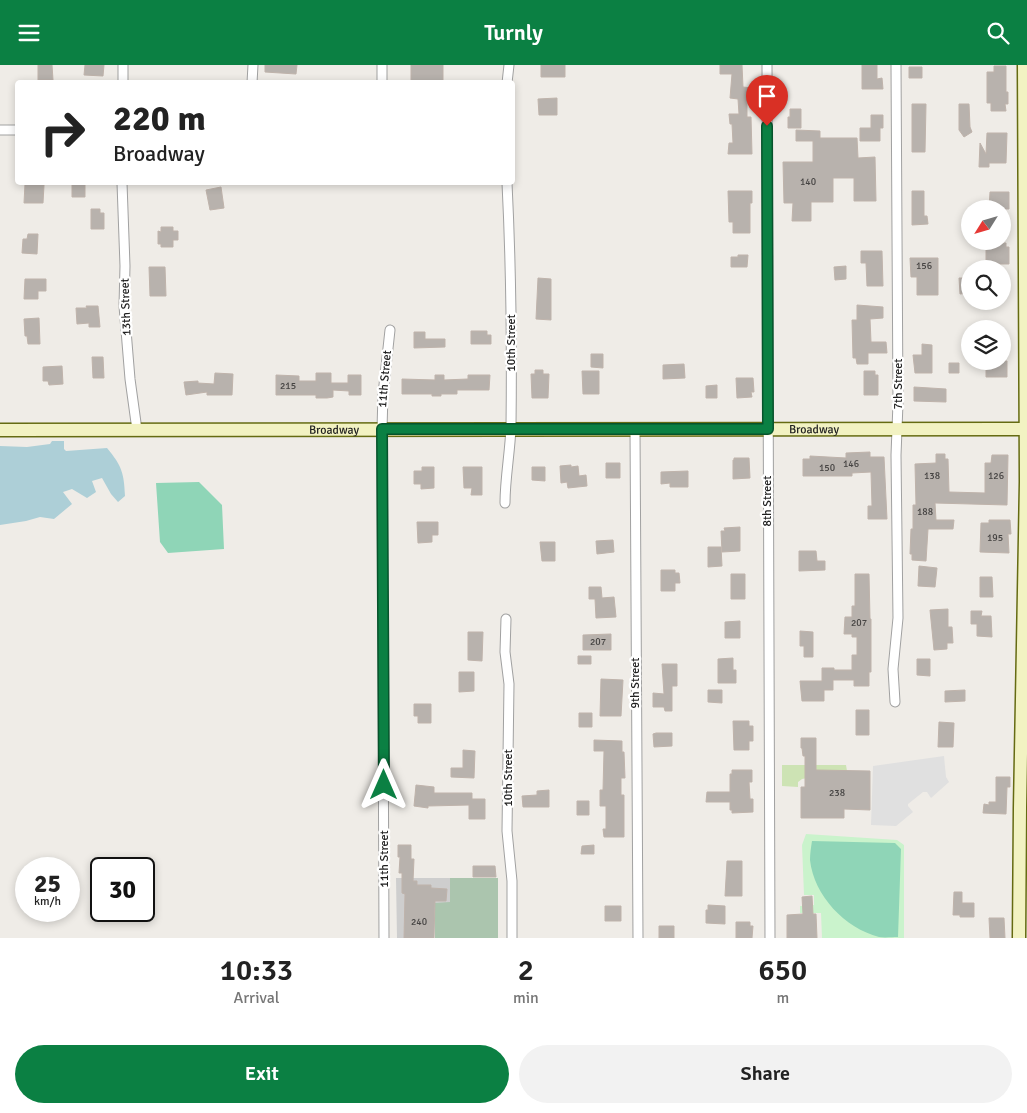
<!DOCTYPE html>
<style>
:root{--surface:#fff;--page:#f2f2f2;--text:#222;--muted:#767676;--accent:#0b8043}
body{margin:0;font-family:Signika,sans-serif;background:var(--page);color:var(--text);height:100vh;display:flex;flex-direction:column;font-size:19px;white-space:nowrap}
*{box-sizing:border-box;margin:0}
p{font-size:16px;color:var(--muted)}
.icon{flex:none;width:28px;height:28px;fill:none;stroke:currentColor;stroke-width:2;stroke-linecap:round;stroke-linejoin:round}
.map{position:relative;height:873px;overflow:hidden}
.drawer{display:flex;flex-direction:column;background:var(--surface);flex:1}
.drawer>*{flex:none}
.banner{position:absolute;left:15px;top:15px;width:500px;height:105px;border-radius:5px;box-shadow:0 2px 8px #0003;background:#fff;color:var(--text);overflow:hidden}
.needle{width:32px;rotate:233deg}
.buttons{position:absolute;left:961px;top:135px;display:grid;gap:10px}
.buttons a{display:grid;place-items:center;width:50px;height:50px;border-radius:50%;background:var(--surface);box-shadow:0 2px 8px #0003;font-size:25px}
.speed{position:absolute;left:15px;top:792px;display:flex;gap:10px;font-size:25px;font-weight:700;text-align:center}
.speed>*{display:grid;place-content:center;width:65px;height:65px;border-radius:50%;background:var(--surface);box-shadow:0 2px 8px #0003;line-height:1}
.speed small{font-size:12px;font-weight:400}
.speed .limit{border:2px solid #111;border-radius:8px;background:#fff;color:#111}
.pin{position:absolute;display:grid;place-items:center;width:42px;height:42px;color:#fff;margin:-51px -21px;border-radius:50% 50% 50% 0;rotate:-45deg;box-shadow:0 0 5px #0007}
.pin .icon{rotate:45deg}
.me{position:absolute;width:55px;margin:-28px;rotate:0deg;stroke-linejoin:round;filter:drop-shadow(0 0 4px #0008)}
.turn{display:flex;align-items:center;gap:18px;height:105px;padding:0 15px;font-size:22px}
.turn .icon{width:65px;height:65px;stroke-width:2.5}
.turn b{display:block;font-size:35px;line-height:42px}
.eta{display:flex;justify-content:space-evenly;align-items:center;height:85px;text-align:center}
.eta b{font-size:30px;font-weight:600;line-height:35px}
.cta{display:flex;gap:10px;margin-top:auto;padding:10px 15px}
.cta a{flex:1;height:58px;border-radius:30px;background:var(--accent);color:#fff;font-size:20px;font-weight:600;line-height:58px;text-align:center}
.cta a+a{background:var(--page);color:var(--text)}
header{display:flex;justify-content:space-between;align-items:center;height:65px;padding:0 15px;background:var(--accent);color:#fff;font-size:22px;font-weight:600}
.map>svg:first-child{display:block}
.religious{fill:#cecece}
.grass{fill:#cde3b4}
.cemetery{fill:#abc5ae}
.park{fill:#caf3cc}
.pitch{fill:#8fd5b7}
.parking{fill:#e0e0e0}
.water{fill:#adcfd7}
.building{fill:#b8b2ad;stroke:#bfb3ab}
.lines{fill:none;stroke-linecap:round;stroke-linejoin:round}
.street-casing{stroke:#a1a1a1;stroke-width:11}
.secondary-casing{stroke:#656b12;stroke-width:15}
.street{stroke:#fff;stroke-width:9}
.secondary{stroke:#f2f2c2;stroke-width:12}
.route-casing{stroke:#07532c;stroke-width:12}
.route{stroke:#0b8043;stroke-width:9}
.labels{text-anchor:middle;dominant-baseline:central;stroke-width:4.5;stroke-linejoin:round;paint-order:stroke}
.number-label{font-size:10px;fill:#464443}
.street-label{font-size:12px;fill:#202020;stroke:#fff}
</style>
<header><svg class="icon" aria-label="menu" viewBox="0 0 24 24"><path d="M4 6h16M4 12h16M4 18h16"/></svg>Turnly<svg class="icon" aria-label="search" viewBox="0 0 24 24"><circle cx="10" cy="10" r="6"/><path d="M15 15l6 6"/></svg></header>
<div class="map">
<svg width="1027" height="873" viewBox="0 0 1027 873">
<rect width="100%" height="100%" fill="#efece7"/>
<path class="religious" d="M 396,813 L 450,813 L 450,838 L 435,838 L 434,873 L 397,873 Z"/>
<path class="grass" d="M 782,700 L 846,700 L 847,706 L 802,714 L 798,717 L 798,722 L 782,721 Z"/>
<path class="cemetery" d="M 450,813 L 498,813 L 498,873 L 435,873 L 435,838 L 450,837 Z"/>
<path class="park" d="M 806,769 L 897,775 L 904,780 L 904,873 L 822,873 L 821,848 L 800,848 L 800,841 L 814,840 L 814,830 L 804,830 L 802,780 Z"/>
<path class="pitch" d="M 199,417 L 222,440 L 224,484 L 168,488 L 160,477 L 156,418 Z
M 812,776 L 895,778 L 901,784 L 898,872 C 892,872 885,873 879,872 C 845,863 814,831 810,795 C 810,789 811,782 812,776 Z"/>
<path class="parking" d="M 944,691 L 946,712 L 949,717 L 931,733 L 927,727 L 923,727 L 908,739 L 908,741 L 913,747 L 896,761 L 871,760 L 873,701 Z"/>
<path class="water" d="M 52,376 L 64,376 L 64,384 L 66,386 L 107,383 C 122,401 124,408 125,431 L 118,437 L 111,429 L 102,413 L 92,416 L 96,427 L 87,433 L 72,424 L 63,427 L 72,439 L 54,454 L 40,452 L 26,456 L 0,460 L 0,381 L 27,382 L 50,379 Z"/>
<path class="building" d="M 38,0 L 52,0 L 53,15 L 38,15 Z
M 85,0 L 104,0 L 103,11 L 84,10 Z
M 265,0 L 297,0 L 296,9 L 265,7 Z
M 411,0 L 443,0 L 443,17 L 411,17 Z
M 541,0 L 565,0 L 565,12 L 541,12 Z
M 720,0 L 742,0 L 743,22 L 752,23 L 751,35 L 747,34 L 747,52 L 751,52 L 752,89 L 728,89 L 729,78 L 733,78 L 732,59 L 730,59 L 729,49 L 739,49 L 738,34 L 730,33 L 732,9 L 720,9 Z
M 862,0 L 877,0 L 877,14 L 882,13 L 883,24 L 862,24 Z
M 994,1 L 1006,1 L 1006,27 L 1008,27 L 1008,39 L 1005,39 L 1006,46 L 991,46 L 991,38 L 987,38 L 987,7 L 994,7 Z
M 909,2 L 922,2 L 922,13 L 909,13 Z
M 557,33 L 557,50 L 539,50 L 538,34 Z
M 912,39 L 926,39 L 925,87 L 912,87 Z
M 959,39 L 969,39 L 970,62 L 972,67 L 964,72 L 959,65 Z
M 790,44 L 801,44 L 801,63 L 788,63 L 788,52 L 790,52 Z
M 871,50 L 883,50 L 883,63 L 880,63 L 880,76 L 860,76 L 860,63 L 871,63 Z
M 796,65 L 820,66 L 820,73 L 857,73 L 858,93 L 875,92 L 876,136 L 854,136 L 854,113 L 833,113 L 833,137 L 811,137 L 811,156 L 792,156 L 793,138 L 784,138 L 783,97 L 813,97 L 813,76 L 796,76 Z
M 987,68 L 1007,68 L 1006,98 L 989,98 L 989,102 L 979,102 L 980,78 L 986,89 Z
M 72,118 L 85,118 L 85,132 L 72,132 Z
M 25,119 L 44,120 L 43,138 L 24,138 Z
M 221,122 L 224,143 L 210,145 L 206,125 Z
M 728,126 L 752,126 L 752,138 L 750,138 L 750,168 L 733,168 L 733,157 L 729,157 Z
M 912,126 L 924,126 L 924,151 L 927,151 L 928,159 L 912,160 Z
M 990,127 L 1009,127 L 1009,144 L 989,144 Z
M 91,144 L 100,144 L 100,148 L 104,148 L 104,164 L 91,164 Z
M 161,162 L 173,162 L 173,166 L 178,166 L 178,175 L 173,175 L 173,182 L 161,182 L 161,179 L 158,179 L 158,166 L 161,167 Z
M 28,169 L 38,169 L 37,189 L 22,188 L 23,174 L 27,174 Z
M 986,178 L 1006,178 L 1006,182 L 1009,182 L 1009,199 L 986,199 Z
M 861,186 L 882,186 L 883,221 L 867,221 L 866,198 L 861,198 Z
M 738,190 L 748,190 L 747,202 L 731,202 L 731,192 L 738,192 Z
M 910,193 L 938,193 L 938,230 L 917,230 L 917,212 L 911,212 Z
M 846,201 L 846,214 L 835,215 L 834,202 Z
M 149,202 L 165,202 L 166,231 L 150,231 Z
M 538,213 L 551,214 L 551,255 L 536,254 Z
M 959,213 L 970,213 L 970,228 L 960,229 Z
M 25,214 L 46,214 L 46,226 L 38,226 L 38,234 L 24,234 Z
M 857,240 L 883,242 L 883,253 L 870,254 L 871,277 L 886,277 L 887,288 L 868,288 L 868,299 L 857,299 L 856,293 L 853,293 L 852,255 L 857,255 Z
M 86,241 L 98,241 L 100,262 L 89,262 L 89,258 L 77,259 L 76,243 L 87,243 Z
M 39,253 L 40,279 L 28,279 L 27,271 L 25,271 L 24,254 Z
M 471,266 L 487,266 L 487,270 L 491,270 L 491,279 L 471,279 Z
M 414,267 L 425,267 L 425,274 L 445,274 L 445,282 L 414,283 Z
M 922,279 L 932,280 L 932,308 L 915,308 L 913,290 L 922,290 Z
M 591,289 L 603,289 L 603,303 L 591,302 Z
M 92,292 L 103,292 L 104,313 L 93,313 Z
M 986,296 L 1007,296 L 1007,312 L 986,312 Z
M 949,298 L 959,298 L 959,308 L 949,308 Z
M 684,299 L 685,313 L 663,314 L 663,300 Z
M 62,301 L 63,319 L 49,320 L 48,316 L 43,316 L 43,302 Z
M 535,305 L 543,305 L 543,309 L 549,309 L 548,333 L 532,333 L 531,309 L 535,309 Z
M 582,306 L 599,306 L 599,329 L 583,329 Z
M 864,306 L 875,306 L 875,310 L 878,310 L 878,330 L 864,330 Z
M 215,308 L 233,309 L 232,330 L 207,330 L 207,327 L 186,330 L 184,317 L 198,316 L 198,318 L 214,319 Z
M 316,308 L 331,308 L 331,318 L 348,318 L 348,310 L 361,310 L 361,330 L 349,330 L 349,326 L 333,325 L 333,332 L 327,333 L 316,333 L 316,330 L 276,330 L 276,310 L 299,311 L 299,316 L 316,316 Z
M 435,310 L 444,310 L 444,315 L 468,314 L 468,310 L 490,310 L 489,325 L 457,325 L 457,329 L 441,329 L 441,331 L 432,331 L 432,329 L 402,329 L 402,314 L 435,315 Z
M 736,313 L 753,313 L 754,327 L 751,327 L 752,332 L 737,333 Z
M 717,320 L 717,333 L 706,333 L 706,321 Z
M 914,322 L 946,324 L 946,337 L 914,336 Z
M 870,387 L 870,392 L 884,392 L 887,454 L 868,454 L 868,441 L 872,441 L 871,407 L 852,408 L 852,411 L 803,411 L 803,394 L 810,394 L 810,391 L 846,393 L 846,388 Z
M 936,389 L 945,389 L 945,394 L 948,394 L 949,427 L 985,428 L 985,398 L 991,398 L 992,390 L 1008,390 L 1007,440 L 935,438 L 936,455 L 954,455 L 953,464 L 928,464 L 926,496 L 912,495 L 912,489 L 910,489 L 911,464 L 913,464 L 913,440 L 916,440 L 915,399 L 936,398 Z
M 734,393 L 749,393 L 750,413 L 733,414 L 733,395 L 734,395 Z
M 606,398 L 620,398 L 620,413 L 606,413 Z
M 571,400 L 571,402 L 578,401 L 579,411 L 586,410 L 587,421 L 568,423 L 567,417 L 561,418 L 560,401 Z
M 422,402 L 434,402 L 434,423 L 421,424 L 421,419 L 414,419 L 414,406 L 422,406 Z
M 463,402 L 482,402 L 482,430 L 471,430 L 472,423 L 464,423 Z
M 532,402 L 545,402 L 545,416 L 532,415 Z
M 688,406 L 688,422 L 670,422 L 670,418 L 661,419 L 661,407 Z
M 989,455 L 1010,455 L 1011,469 L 1008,469 L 1009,488 L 980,487 L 981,458 L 989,458 Z
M 417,457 L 438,457 L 438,470 L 432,470 L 432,477 L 418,478 Z
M 740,462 L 740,486 L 722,487 L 721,466 L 725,466 L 724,463 Z
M 613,475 L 614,487 L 597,489 L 596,476 Z
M 540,477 L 555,477 L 555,496 L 542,496 Z
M 708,482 L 721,482 L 722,501 L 708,502 Z
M 799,486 L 816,486 L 817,496 L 825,496 L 825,505 L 799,506 Z
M 919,501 L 937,503 L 935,522 L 918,521 Z
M 661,505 L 675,505 L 675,508 L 679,508 L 680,518 L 675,518 L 675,526 L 661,526 Z
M 731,509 L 745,509 L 745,534 L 731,534 Z
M 855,509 L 869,509 L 870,554 L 871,554 L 871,607 L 869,607 L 869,621 L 854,621 L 854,615 L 833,615 L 833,625 L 824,625 L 824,636 L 802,636 L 800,616 L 822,616 L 822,603 L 834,603 L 834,605 L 852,605 L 852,590 L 857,590 L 857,572 L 852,572 L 852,569 L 844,569 L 845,552 L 852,552 L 852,541 L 855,541 Z
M 980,512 L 992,512 L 993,532 L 980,532 Z
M 589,522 L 601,522 L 602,533 L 614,532 L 616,552 L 596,553 L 595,534 L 589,534 Z
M 948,544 L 948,562 L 952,562 L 953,578 L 947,578 L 947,584 L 934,585 L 930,545 Z
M 971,546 L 982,546 L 981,551 L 991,551 L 992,572 L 977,571 L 977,559 L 971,559 Z
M 740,556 L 740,573 L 725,573 L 725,557 Z
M 800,566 L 813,567 L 813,592 L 804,592 L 804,581 L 800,581 Z
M 468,567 L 483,567 L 482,596 L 468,595 Z
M 611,569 L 611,585 L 583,585 L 583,570 Z
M 578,591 L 591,591 L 591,599 L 578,599 Z
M 733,593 L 733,605 L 736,605 L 736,618 L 718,618 L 718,594 Z
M 917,594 L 930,594 L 930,611 L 917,610 Z
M 662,599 L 677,599 L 677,621 L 672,621 L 672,646 L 665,646 L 664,642 L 653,642 L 653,628 L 664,629 Z
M 459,607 L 474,607 L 474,626 L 459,627 Z
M 601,614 L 623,615 L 621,651 L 600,651 Z
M 708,625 L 722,625 L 722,638 L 708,637 Z
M 965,625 L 965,636 L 945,637 L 945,626 Z
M 414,639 L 431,639 L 431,658 L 418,658 L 418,651 L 414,651 Z
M 856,645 L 869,645 L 869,670 L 856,670 Z
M 579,648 L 592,648 L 592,662 L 579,662 Z
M 733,656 L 749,656 L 749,661 L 753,661 L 753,676 L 749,676 L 749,685 L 734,685 Z
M 939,657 L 954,658 L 953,682 L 938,682 Z
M 656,668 L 672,668 L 672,681 L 654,682 L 653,669 Z
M 801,673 L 816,673 L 816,705 L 870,706 L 870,745 L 844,744 L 844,753 L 801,753 L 801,722 L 805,722 L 805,691 L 803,691 L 802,683 L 801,683 Z
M 594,675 L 622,676 L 622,687 L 624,687 L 625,713 L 621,713 L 621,730 L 624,730 L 624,772 L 604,772 L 603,764 L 606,764 L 606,741 L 600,741 L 600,725 L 603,725 L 604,686 L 594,686 Z
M 463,685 L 475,686 L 474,713 L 451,712 L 451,703 L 463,703 Z
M 732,705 L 752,705 L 752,717 L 749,717 L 750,734 L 753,734 L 753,747 L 732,748 L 732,745 L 730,745 L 730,737 L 706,737 L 707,727 L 730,727 L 730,709 L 732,709 Z
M 996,712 L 1010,712 L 1010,722 L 1007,722 L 1006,749 L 983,748 L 984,739 L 989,740 L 989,737 L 996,737 Z
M 416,720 L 434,722 L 434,728 L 472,728 L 472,734 L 485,734 L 485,754 L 469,754 L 469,740 L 428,741 L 428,743 L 414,741 Z
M 549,725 L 549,742 L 523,742 L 522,731 L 537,730 L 537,726 Z
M 577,736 L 589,736 L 589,750 L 577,750 Z
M 398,780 L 411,780 L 411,794 L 414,794 L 413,816 L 417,816 L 417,820 L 431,820 L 431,823 L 447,824 L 446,836 L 435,836 L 434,873 L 404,873 L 405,829 L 402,828 L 402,808 L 399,808 L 400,792 L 398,792 Z
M 594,780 L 594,789 L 581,789 L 582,781 Z
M 727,796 L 742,796 L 742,831 L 725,831 Z
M 473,801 L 495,801 L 496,812 L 473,812 Z
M 954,827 L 962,827 L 962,838 L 974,838 L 974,852 L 960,852 L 960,850 L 953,850 Z
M 812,831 L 813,849 L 816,849 L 817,873 L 787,873 L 787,850 L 803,849 L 802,832 Z
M 708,840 L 725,841 L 725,859 L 706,858 L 706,845 L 708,845 Z
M 605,841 L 621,841 L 621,856 L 605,856 Z
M 989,853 L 1004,853 L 1005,873 L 990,873 Z
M 736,857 L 750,857 L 750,861 L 753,861 L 752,873 L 736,873 Z
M 659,861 L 674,861 L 674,873 L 659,873 Z"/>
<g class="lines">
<defs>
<path id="street" d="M 767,0 C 767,291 768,582 770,873
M 123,18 L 123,0
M 252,18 L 253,0
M 382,18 L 382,0
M 507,18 L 509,0
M 0,65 L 18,65
M 122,118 L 125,201 L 124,241 L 130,314 L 137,365
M 635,364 L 638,873
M 505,438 C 505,413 510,388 511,362 C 512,281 511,199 507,118
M 506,554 L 505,587 L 509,619 L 507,766 L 512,816 L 512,873
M 895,637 L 893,604 L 898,553 L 896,390 L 898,338 L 896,0
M 384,873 L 382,364 L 383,329 L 390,265"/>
<g id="secondary">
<path id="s1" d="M 0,365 L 1027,364"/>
<path d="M 1019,873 L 1020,743 L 1026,417 L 1024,0"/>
</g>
</defs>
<use href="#street" class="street-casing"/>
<use href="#secondary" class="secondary-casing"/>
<use href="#street" class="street"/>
<use href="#secondary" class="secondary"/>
</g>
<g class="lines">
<defs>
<path id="route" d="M 384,720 L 382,364 L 768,364 L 767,61"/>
</defs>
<use href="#route" class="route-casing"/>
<use href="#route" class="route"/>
</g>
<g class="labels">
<g class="number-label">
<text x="808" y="117">140</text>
<text x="924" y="201">156</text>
<text x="288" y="321">215</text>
<text x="851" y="399">146</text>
<text x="827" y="403">150</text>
<text x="932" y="411">138</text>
<text x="996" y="411">126</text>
<text x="925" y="447">188</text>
<text x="995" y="473">195</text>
<text x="859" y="558">207</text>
<text x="598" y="577">207</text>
<text x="837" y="728">238</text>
<text x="419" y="857">240</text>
</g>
<g class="street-label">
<text transform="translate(126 242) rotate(-92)">13th Street</text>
<text transform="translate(511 278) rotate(-90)">10th Street</text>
<text transform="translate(385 314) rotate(-85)">11th Street</text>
<text transform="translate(898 319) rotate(-90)">7th Street</text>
<text stroke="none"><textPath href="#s1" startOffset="334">Broadway</textPath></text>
<text stroke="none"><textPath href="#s1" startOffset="814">Broadway</textPath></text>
<text transform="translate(767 436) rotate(-90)">8th Street</text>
<text transform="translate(635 618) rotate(-90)">9th Street</text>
<text transform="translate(508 713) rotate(-90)">10th Street</text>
<text transform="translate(384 794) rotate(-90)">11th Street</text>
</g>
</g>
</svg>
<div class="buttons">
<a><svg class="needle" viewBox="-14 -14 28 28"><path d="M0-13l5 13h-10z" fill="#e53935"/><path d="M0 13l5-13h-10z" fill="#767676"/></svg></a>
<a><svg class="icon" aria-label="search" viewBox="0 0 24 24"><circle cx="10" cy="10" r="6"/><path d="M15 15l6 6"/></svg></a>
<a><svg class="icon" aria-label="layers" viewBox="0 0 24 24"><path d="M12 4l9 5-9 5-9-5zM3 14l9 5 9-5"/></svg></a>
</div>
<div class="speed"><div>25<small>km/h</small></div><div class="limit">30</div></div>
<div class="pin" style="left:767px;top:61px;background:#d93025"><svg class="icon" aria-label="arrive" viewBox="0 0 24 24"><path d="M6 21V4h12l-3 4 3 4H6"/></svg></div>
<svg class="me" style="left:384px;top:720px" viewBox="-20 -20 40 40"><path d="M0-17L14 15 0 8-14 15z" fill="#0b8043" stroke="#fff" stroke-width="4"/></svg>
<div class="banner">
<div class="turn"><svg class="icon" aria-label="right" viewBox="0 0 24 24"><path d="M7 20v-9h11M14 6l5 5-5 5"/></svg><div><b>220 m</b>Broadway</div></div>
</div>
</div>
<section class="drawer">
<div class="eta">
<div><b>10:33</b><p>Arrival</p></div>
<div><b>2</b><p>min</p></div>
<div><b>650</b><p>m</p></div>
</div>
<div class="cta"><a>Exit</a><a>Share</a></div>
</section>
